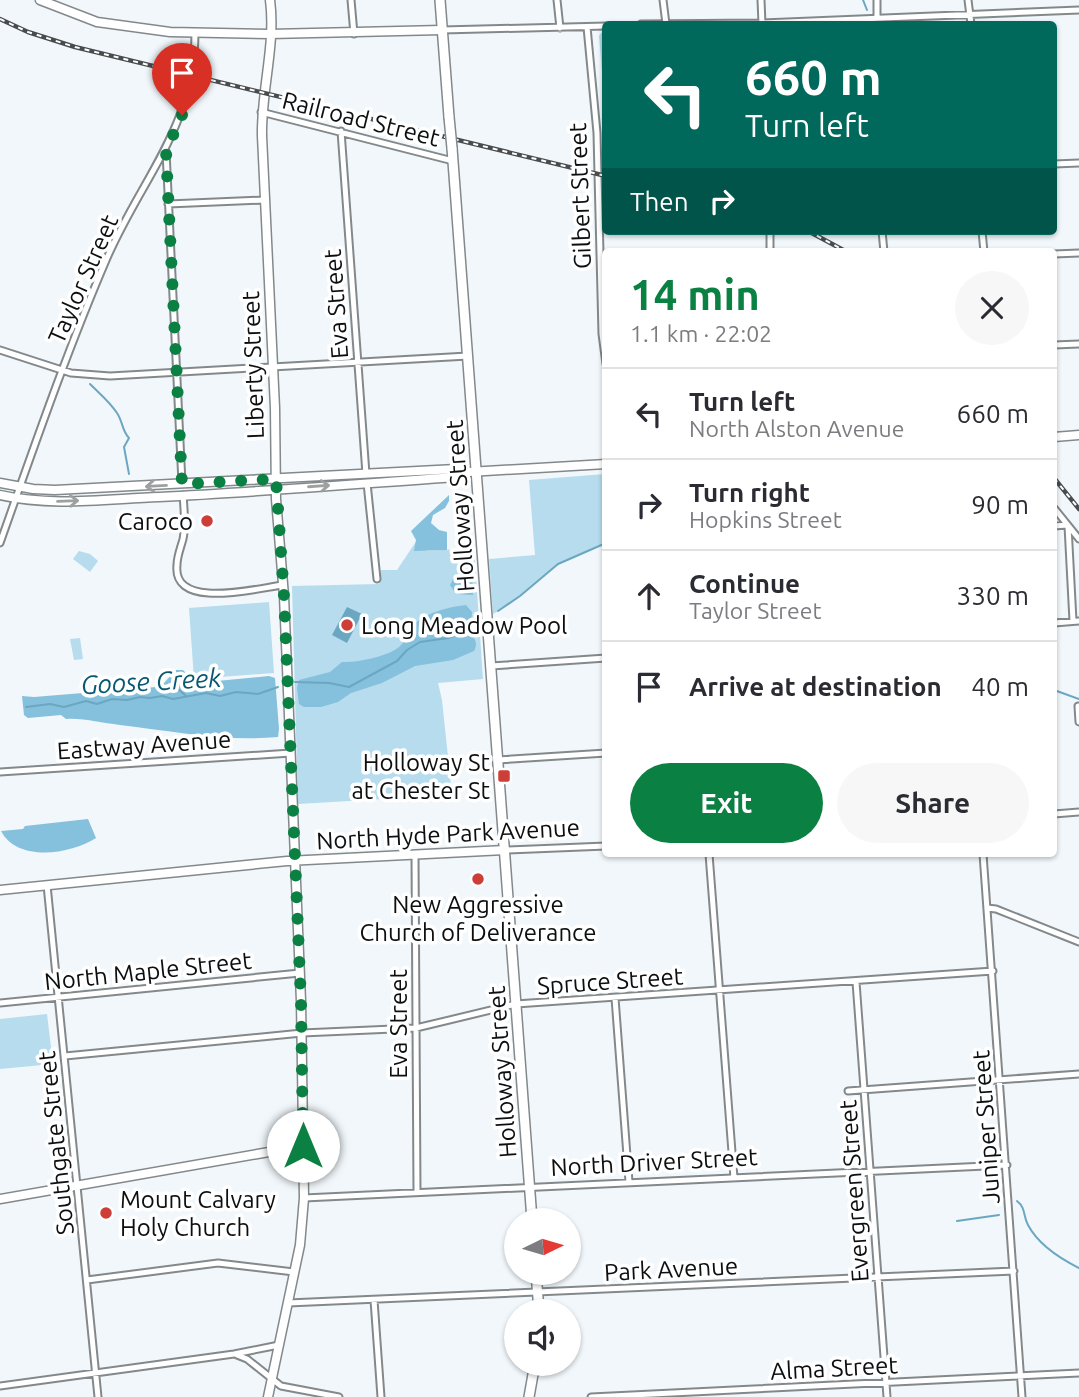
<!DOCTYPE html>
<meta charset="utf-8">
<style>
:root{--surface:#fff;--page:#f7f7f7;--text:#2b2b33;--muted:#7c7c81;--line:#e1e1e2;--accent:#0b8043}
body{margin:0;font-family:Ubuntu,sans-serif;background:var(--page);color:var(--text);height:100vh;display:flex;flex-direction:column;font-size:26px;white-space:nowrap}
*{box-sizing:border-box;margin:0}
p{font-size:23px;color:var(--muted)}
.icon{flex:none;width:38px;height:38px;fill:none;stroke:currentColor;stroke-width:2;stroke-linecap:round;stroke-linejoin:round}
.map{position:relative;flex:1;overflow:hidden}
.details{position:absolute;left:602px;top:248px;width:455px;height:609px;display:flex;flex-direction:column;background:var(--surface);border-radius:7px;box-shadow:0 2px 5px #0004}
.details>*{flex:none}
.hud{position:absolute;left:602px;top:21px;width:455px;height:214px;border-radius:7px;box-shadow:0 2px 5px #0004;background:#00695c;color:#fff;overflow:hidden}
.needle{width:46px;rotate:85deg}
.fabs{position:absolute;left:504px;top:1208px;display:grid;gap:14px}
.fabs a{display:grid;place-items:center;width:77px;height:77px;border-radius:50%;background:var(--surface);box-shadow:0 2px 5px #0004;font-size:35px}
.pin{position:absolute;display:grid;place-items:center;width:60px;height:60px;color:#fff;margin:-72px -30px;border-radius:50% 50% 50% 0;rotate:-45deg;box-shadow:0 0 7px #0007}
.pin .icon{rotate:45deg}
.me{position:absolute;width:77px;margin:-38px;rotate:0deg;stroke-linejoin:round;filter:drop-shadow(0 0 5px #0008)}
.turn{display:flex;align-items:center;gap:24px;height:147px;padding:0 28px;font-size:32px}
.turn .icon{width:91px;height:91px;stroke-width:2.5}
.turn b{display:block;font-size:49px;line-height:60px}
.then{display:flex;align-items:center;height:66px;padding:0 28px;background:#0003;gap:14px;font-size:26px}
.round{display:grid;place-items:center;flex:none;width:74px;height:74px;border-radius:37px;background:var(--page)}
.headline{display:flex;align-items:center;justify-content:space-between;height:119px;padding:0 28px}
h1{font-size:42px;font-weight:600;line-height:52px;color:var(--accent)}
.cta{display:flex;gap:14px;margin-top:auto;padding:14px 28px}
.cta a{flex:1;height:80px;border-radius:42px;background:var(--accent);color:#fff;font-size:28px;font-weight:600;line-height:80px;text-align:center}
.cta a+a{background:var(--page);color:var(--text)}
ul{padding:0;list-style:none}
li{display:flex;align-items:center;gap:21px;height:91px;padding:0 28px;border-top:2px solid var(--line)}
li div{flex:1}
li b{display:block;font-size:26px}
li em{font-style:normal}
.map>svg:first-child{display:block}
.green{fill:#b6dcee}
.forest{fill:#85c0dc}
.water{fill:#6ca7c2}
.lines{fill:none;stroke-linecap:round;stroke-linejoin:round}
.stream{stroke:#6ca7c2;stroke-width:2}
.street-casing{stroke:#83898b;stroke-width:9}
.secondary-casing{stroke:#83898b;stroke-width:11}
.primary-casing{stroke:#83898b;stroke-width:12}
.street{stroke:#fff;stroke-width:5}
.secondary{stroke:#fff;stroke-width:8}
.primary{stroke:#fff;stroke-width:9}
.rail-casing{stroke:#494c4e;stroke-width:4.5}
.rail{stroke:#fff;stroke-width:2;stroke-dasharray:5;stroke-linecap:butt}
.primary-bridge-casing{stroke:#83898b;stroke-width:12;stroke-linecap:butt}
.primary-bridge{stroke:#fff;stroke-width:9}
.oneway{stroke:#9e9f9f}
.route{stroke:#0b8043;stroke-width:12;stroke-dasharray:0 21.6}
.poi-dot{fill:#cc3e37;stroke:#fff;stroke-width:2.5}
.labels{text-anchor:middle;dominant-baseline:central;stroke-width:7;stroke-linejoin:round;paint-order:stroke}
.street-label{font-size:24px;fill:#0c0e0f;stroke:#fff}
.poi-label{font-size:24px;fill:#0c0e0f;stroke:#fff;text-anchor:end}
.water-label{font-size:26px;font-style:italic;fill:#075873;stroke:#fff}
</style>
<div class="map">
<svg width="1079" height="1397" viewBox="0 0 1079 1397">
<rect width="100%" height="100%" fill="#f1f7fb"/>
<path class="green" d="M 601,33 L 605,33 L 605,84 L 603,84 L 599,36 Z
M 605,474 L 605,543 L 558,564 L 510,604 L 493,614 L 489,559 L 535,555 L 529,480 Z
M 427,525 L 426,551 L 474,548 L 483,679 L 438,683 L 442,700 L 452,795 L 298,804 L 292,586 L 379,584 L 381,570 L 397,570 Z
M 79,551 L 90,554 L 98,561 L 90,572 L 73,559 Z
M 269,602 L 274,673 L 194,679 L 189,608 Z
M 80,638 L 83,659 L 74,660 L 70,639 Z
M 47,1014 L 53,1064 L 0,1069 L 0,1019 Z"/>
<path class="forest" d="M 449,495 L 449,501 L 445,508 L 433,515 L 431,523 L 439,530 L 447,532 L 447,550 L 414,551 L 416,540 L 411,531 Z
M 472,567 L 473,595 L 456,594 L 450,585 L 453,579 Z
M 466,605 L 472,612 C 472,617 470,625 471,630 C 473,639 479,641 474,651 L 453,660 L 415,666 L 382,683 L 351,693 L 338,702 L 321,707 L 304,707 L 299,704 L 297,688 L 299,680 L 330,672 L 342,662 C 356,663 389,656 399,647 C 406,641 406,635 411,628 C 422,613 449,607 466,605 Z
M 176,670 L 183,670 L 193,681 L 207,682 L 269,676 L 275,678 L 279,729 L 278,737 C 225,742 172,731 120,725 C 101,723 85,718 66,719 L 61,715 L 28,718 L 24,715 L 22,696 L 34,697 L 156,687 L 163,684 Z
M 88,819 L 96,838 C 71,854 18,863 1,831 L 23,829 L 25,826 Z"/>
<path class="water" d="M 347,607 L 362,614 L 347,643 L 332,635 Z"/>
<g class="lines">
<path class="stream" d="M 863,0 L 867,10
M 90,384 C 99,393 110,402 117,413 C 123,422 122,431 129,438 L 124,447 L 129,474
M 498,611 L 520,596 L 558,564 L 606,543
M 174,673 L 177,688 L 186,696
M 295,682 L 329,683 L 349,687 L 397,661 L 407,650 L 420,642 L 448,638 L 476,628
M 1054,690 L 1079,699
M 26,707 L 50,704 L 64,707 L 86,701 L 97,704 L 112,699 L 127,700 L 140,697 L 150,698 L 162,696 L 173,699 L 206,693 L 220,696 L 236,692 L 258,694 L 278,687
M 1017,1201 C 1026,1208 1023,1216 1028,1225 C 1038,1244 1061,1259 1079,1268
M 957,1221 L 999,1215"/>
<defs>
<path id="street" d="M 351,0 L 354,34
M 557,0 L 560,28
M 663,0 L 666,24
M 761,0 L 762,24
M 968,0 L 971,24
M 641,24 L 762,23 L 1079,10
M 877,24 L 877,0
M 587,27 L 597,133 L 602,334 L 606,364
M 442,30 L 606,26
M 261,112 L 453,161
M 341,131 L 366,474
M 166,151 L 182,483
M 1054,164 L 1079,163
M 168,204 L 265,200
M 770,231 L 770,252
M 882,231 L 884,252
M 982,231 L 984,252
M 1054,254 L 1079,253
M 1054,345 L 1079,344
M 0,350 L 71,373 L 110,376 L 468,356
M 367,483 L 377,579
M 183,495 C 184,509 186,525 183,539 C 181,547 177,556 177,565 C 172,611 258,588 283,585
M 1054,508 L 1079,539
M 1054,526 L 1067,525
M 1068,526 L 1073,621
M 0,543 C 34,447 67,351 107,258 C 142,177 195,127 195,32
M 1054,623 L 1079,621
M 491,666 L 606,658
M 1078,706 L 1079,722
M 498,760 L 606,753
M 0,772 L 291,753
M 1054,814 L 1079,812
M 505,850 L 606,846
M 709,854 L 734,1178
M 983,854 L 1022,1397
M 415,855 L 417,1192
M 47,885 L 98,1397
M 987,908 L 996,909 L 1079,942
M 856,982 L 887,1397
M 615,998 L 629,1182
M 0,1003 L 300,973
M 65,1056 L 302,1033 L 416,1028 L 516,1004 L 993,971
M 848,1091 L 1079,1074
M 304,1198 L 1007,1165
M 87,1280 L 218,1263 L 294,1272
M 374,1300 L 381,1397
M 288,1303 L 1014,1271
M 237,1355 L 247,1359 L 281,1386 L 339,1397
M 0,1386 L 234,1354 L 279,1345
M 591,1397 L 1079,1373"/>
<path id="secondary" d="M 40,0 L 97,22 L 170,32 L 270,34 L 442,30
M 1054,437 L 1079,435
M 0,483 L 33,489 L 55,490 L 456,469 L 469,472
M 0,495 C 52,507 106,499 159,497 C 258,492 357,484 456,477 L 469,472 L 606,464
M 0,890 L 287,861 L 505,850
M 0,1199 L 303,1146
M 268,1397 L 300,1245 L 304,1198 L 301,1001 L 284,596 L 276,499 L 275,408 L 262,136 C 261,91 276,44 270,0"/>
<path id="primary" d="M 440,0 L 449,117
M 452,148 L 532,1220
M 536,1272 L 539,1311
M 529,1397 L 535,1363"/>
</defs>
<use href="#street" class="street-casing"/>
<use href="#secondary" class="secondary-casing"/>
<use href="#primary" class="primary-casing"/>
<use href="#street" class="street"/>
<use href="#secondary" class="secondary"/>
<use href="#primary" class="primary"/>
<defs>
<path id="rail" d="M 0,19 L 28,32 L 75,47 L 606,176
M 808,231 L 847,252
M 1054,478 L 1079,509"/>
</defs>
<use href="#rail" class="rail-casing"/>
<use href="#rail" class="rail"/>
<defs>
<path id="primary-bridge" d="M 449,117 L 452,148"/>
</defs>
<use href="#primary-bridge" class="primary-bridge-casing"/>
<use href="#primary-bridge" class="primary-bridge"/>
</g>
<defs><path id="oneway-shaft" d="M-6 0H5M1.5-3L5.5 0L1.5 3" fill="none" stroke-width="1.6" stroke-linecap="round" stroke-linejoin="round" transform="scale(1.75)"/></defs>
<g class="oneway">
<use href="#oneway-shaft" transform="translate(156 486) rotate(177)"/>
<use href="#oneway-shaft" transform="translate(319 486) rotate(-4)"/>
<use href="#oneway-shaft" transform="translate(68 501) rotate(-2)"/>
</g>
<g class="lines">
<path class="route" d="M 182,115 L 166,151 L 182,484 L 276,479 L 284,596 L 301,1001 L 303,1146"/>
</g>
<g class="poi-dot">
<circle cx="207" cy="521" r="7"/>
<circle cx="347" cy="625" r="7"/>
<rect x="497" y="769" width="14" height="14" rx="3.5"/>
<circle cx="478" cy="879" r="7"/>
<circle cx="106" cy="1213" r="7"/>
</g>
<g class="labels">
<g class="street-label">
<text transform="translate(361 119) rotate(14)">Railroad Street</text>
<text transform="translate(580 196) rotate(-92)">Gilbert Street</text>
<text transform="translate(83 279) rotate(-66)">Taylor Street</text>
<text transform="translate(336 304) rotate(-94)">Eva Street</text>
<text transform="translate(253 365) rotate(-92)">Liberty Street</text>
<text transform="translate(460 506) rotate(-94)">Holloway Street</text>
<text transform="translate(144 745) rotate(-4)">Eastway Avenue</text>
<text transform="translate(448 834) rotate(-3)">North Hyde Park Avenue</text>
<text transform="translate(148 971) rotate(-6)">North Maple Street</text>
<text transform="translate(610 981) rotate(-4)">Spruce Street</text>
<text transform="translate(398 1024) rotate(-90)">Eva Street</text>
<text transform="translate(502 1072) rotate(-94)">Holloway Street</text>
<text transform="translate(986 1127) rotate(-94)">Juniper Street</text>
<text transform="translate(56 1143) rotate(-96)">Southgate Street</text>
<text transform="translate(654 1162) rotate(-3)">North Driver Street</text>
<text transform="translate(854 1191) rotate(-94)">Evergreen Street</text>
<text transform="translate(671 1269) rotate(-3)">Park Avenue</text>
<text transform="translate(834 1368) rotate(-3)">Alma Street</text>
</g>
<g class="poi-label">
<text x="193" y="521">Caroco</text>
<text x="361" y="625" text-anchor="start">Long Meadow Pool</text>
<text x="490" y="762">Holloway St<tspan x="490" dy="28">at Chester St</tspan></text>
<text x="478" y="904" text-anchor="middle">New Aggressive<tspan x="478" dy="28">Church of Deliverance</tspan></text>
<text x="120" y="1199" text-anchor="start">Mount Calvary<tspan x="120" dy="28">Holy Church</tspan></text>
</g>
<g class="water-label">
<text transform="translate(151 681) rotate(-3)">Goose Creek</text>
</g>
</g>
</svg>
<div class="fabs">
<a><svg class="needle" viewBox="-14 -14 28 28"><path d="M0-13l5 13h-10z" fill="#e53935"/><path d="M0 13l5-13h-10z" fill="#7c7c81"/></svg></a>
<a><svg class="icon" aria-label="sound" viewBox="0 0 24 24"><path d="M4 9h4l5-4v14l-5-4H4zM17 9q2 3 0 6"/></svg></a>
</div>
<div class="pin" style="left:182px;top:115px;background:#d93025"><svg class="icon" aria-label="arrive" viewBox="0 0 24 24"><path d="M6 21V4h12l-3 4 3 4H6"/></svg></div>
<svg class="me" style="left:303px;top:1146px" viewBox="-20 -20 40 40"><circle r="19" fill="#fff"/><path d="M0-13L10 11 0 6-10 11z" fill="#0b8043"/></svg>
<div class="hud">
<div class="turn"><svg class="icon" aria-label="left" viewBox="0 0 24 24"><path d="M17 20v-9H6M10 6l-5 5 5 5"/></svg><div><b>660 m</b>Turn left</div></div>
<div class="then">Then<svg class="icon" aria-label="right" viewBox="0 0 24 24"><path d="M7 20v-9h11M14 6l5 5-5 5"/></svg></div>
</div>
<section class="details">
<div class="headline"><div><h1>14 min</h1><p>1.1 km · 22:02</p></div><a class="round"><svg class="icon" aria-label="close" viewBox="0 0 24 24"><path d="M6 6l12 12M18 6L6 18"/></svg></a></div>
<ul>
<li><svg class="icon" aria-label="left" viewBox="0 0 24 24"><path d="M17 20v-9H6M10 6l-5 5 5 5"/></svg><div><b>Turn left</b><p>North Alston Avenue</p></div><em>660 m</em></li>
<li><svg class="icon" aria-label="right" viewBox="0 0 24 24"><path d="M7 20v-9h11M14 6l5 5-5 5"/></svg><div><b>Turn right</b><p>Hopkins Street</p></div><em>90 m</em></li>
<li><svg class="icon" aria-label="ahead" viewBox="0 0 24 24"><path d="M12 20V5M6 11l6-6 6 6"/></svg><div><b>Continue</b><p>Taylor Street</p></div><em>330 m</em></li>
<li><svg class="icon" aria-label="arrive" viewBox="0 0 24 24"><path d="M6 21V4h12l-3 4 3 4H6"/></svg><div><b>Arrive at destination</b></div><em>40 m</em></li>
</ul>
<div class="cta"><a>Exit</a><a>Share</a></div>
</section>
</div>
